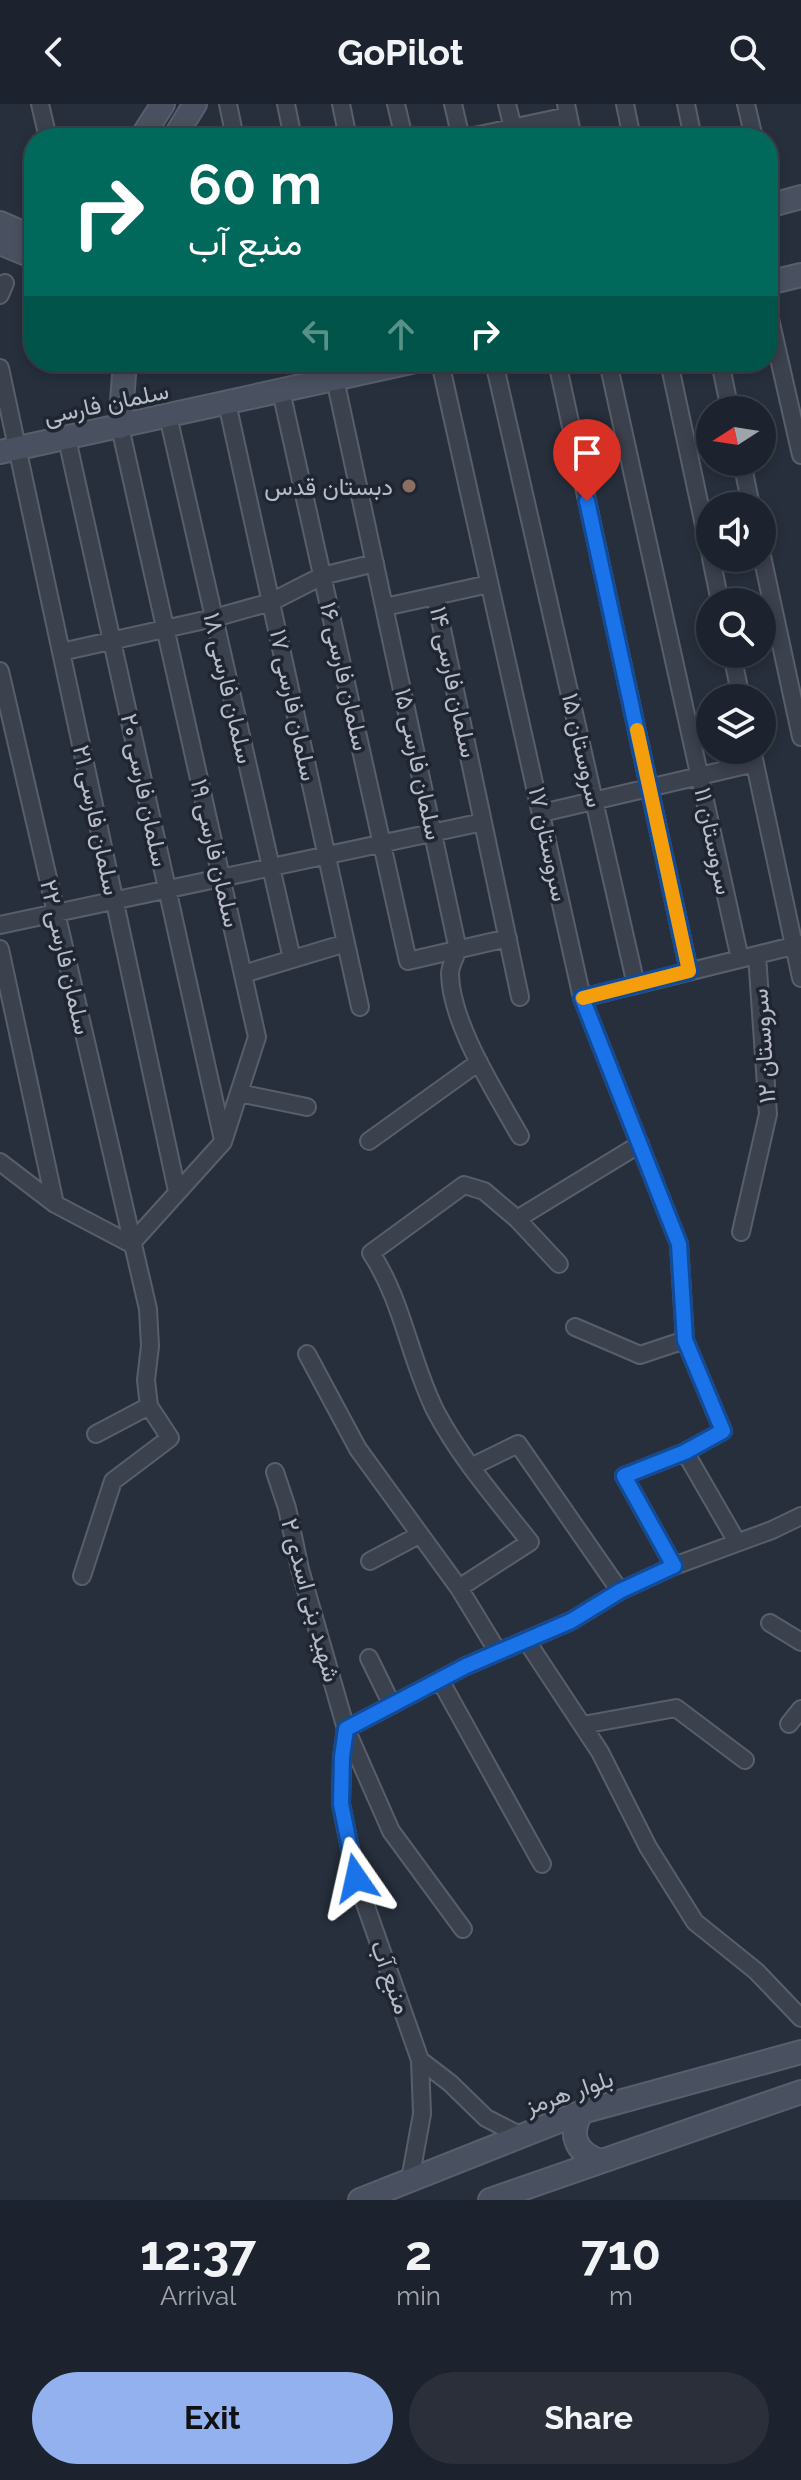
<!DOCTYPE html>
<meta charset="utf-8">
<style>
:root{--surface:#1d232e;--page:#2a2f3a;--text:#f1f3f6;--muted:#a0a4aa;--line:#3b404a;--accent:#94b1ef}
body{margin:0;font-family:Raleway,Vazirmatn,sans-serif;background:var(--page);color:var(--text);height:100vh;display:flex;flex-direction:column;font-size:30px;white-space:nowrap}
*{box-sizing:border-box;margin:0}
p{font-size:26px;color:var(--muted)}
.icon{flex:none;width:44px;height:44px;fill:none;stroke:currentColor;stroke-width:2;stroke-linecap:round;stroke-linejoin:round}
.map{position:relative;height:2096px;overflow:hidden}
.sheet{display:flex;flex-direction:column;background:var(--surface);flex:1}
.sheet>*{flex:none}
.banner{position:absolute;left:24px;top:24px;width:754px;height:244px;border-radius:32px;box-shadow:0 4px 12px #0003,0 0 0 2px var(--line);background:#00695c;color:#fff;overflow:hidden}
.needle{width:52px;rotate:258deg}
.tools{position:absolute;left:696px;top:292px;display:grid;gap:16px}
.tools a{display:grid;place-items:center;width:80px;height:80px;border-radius:50%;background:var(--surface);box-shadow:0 4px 12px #0003,0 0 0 2px var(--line);font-size:40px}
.pin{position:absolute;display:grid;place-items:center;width:68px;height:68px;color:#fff;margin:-82px -34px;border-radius:50% 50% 50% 0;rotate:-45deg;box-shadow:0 0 8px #0007}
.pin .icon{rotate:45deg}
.me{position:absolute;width:88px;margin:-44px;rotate:349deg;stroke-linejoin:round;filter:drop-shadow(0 0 6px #0008)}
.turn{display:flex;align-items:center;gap:28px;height:168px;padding:0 32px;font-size:36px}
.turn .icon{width:104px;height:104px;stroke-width:2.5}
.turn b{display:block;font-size:56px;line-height:68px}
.lanes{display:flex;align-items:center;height:76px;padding:0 32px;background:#0003;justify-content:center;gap:40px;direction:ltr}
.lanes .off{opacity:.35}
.eta{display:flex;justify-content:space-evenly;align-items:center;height:136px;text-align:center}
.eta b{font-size:48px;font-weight:700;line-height:56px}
.primary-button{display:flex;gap:16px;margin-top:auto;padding:16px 32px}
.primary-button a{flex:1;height:92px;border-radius:48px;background:var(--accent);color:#111;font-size:32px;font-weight:700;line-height:92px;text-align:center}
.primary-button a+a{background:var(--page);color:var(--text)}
header{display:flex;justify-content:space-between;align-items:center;height:104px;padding:0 32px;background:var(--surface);font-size:36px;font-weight:700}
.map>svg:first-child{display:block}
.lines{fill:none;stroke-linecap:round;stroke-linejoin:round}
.street-casing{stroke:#585f6b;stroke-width:20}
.secondary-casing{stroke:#585f6b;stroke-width:26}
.street{stroke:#3b414d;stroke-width:16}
.secondary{stroke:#495060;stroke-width:22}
.route-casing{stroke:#114b97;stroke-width:20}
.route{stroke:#1a73e8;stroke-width:14}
.slow{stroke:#f59e0b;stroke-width:14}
.education-dot{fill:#8d6e63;stroke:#1f2632;stroke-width:3}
.labels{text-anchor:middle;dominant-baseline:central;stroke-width:7;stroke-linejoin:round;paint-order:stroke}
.street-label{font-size:24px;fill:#b7bcc8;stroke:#1f2632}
.poi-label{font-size:24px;fill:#b7bcc8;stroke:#1f2632;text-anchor:end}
</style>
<header><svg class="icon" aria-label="back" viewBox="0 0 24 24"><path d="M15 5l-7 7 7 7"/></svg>GoPilot<svg class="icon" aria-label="search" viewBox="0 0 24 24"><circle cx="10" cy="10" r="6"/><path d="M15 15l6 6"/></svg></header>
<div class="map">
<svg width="801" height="2096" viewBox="0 0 801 2096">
<rect width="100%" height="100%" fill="#272f3d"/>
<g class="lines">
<defs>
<path id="street" d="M 40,0 L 48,34
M 228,0 L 235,34
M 286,0 L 293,34
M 341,0 L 348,34
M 396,0 L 404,34
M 453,0 L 461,34
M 507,0 L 515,32
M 566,0 L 573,34
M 625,0 L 632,34
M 686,0 L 693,34
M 746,0 L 754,34
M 465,34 L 568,12
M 0,191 L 5,179
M 768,206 L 801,351
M 440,258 L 582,894 L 679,1140 L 685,1236 L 723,1327 L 685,1348 L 624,1372 L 674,1462
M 494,258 L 636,881
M 557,258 L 689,867
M 608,258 L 740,855
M 669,258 L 710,449
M 720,258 L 730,306
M 0,264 L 177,1087
M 335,275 L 458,846 C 455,853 450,862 450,870 C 451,920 496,989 520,1032
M 281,287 L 408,857 L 508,834
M 227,299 L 360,903
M 168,312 L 292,855
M 120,323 L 257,933 L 223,1038 L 131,1140
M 67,335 L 223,1036
M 742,358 L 751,402
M 762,452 L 801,633
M 711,454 L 720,498
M 435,492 L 520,893
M 385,503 L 489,480
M 61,548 L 214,514 L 271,498 L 322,472 L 375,459
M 732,550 L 741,594
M 0,567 L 148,1205 L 150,1242 L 146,1276 L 149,1302 L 170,1334 L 113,1377 L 82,1472
M 752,646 L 801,874
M 542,709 L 755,659
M 0,821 L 483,718
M 0,845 L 55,1100
M 243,870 L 346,839
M 582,894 L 801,840
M 239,989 L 307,1003
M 369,1037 L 479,958
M 0,1058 L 55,1100 L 131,1140
M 741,1128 L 768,1010 L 757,851
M 559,1160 L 517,1115 L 640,1040
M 575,1223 L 640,1251 L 685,1236
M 307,1250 L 358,1345 L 459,1484 L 498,1548
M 96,1330 L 149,1302
M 685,1348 L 737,1438
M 471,1363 L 518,1340 L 620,1487
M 275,1368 L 287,1404 L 300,1465 L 346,1625 L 391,1727 L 463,1825
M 370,1457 L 419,1431
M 459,1484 L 530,1438 C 497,1396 461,1355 436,1308 C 410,1257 403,1197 371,1149 L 464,1081 L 484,1087 L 517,1115
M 770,1519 L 801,1538
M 526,1536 L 600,1648 L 648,1743 L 695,1818 L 756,1867 L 801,1914
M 369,1554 L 392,1601
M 440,1576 L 542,1760
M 789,1620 L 801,1605
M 583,1621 L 676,1604 L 745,1656
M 420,1956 L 356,1774 L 341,1700 L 342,1653 L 346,1625 L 466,1562 L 571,1517 L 620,1487 L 674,1462 L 772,1426 L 801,1412
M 410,2076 L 422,2010 L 420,1956 L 450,1979 L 486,2014 L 521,2032"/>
<path id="secondary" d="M 141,34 L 163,0
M 174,34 L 195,0
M 768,102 L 801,93
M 0,119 L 34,134
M 0,139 L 34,153
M 768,179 L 801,171
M 120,323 L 125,258
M 0,348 L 411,258
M 582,2008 C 567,2031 577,2050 601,2057
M 360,2096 L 582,2008 L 801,1948
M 490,2096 L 801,1988"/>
</defs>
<use href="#street" class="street-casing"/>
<use href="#secondary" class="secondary-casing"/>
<use href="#street" class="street"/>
<use href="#secondary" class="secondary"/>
</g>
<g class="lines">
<defs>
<path id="route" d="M 356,1774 L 341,1700 L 342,1653 L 346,1625 L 466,1562 L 571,1517 L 620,1487 L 674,1462 L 624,1372 L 685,1348 L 723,1327 L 685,1236 L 679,1140 L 582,894 L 689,867 L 587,397"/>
</defs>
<use href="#route" class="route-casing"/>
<use href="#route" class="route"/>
<path class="slow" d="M 583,894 L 689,867 L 637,626"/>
</g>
<circle class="education-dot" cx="409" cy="382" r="8"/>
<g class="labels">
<g class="street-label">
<text transform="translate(106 299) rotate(-12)">سلمان فارسی</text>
<text transform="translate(345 572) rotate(77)">سلمان فارسی ۱۶</text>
<text transform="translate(454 578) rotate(78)">سلمان فارسی ۱۴</text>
<text transform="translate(229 584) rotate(77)">سلمان فارسی ۱۸</text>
<text transform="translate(294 601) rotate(78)">سلمان فارسی ۱۷</text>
<text transform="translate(583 646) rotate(77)">سروستان ۱۵</text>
<text transform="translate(419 660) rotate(78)">سلمان فارسی ۱۵</text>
<text transform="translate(145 686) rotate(78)">سلمان فارسی ۲۰</text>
<text transform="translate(97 716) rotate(78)">سلمان فارسی ۲۱</text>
<text transform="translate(714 737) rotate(78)">سروستان ۱۱</text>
<text transform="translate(549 740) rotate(78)">سروستان ۱۷</text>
<text transform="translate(216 749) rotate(77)">سلمان فارسی ۱۹</text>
<text transform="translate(66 853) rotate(77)">سلمان فارسی ۲۲</text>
<text transform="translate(763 942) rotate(-94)">سروستان ۱۲</text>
<text transform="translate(311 1496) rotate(75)">شهید بنی اسدی ۲</text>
<text transform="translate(391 1873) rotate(70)">منبع آب</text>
<text transform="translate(569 1988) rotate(-19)">بلوار هرمز</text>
</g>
<g class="poi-label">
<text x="393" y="382">دبستان قدس</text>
</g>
</g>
</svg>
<div class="tools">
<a><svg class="needle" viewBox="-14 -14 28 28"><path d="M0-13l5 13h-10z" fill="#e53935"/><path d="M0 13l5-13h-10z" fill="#a0a4aa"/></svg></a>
<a><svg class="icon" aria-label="sound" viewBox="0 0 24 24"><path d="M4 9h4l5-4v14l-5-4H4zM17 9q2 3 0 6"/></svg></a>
<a><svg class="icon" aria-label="search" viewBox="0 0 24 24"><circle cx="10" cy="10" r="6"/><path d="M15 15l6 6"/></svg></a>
<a><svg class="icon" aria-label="layers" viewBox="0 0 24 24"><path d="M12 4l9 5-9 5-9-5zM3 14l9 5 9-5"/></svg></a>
</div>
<div class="pin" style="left:587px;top:397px;background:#d93025"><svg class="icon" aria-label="arrive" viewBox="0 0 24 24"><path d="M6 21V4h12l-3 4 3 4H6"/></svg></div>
<svg class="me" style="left:356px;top:1774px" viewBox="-20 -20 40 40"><path d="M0-17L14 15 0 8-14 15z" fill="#1a73e8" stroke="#fff" stroke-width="4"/></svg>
<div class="banner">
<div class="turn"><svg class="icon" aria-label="right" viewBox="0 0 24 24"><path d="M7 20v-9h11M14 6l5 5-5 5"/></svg><div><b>60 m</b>منبع آب</div></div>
<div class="lanes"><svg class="icon off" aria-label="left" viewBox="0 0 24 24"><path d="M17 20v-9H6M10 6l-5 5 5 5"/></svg><svg class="icon off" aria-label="ahead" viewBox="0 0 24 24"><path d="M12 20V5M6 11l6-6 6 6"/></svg><svg class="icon" aria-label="right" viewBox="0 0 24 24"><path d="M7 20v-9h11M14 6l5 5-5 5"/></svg></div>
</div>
</div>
<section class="sheet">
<div class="eta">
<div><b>12:37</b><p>Arrival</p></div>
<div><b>2</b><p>min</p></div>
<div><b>710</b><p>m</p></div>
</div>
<div class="primary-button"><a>Exit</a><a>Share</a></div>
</section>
